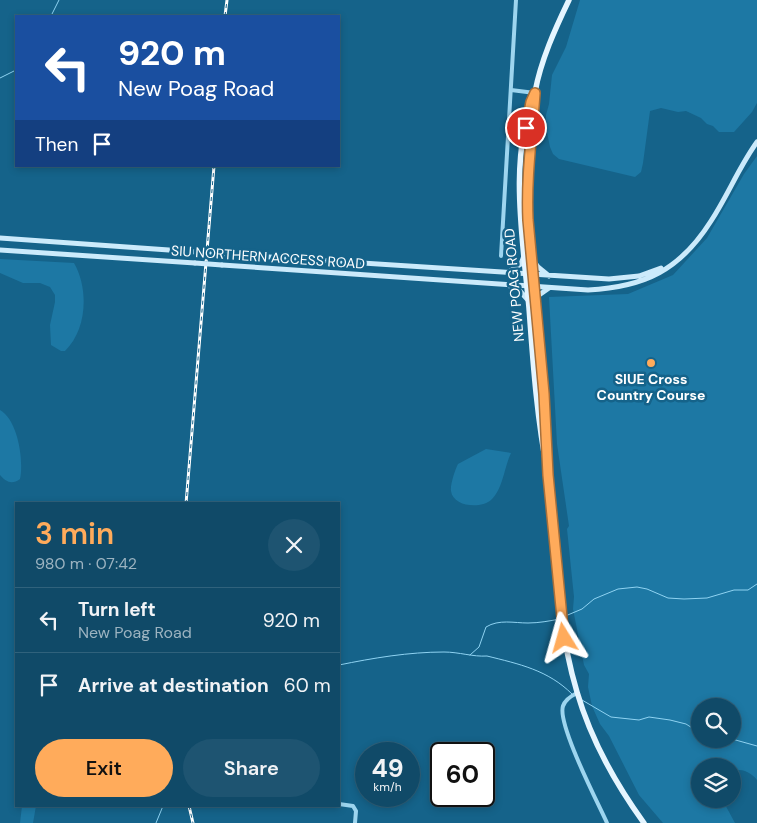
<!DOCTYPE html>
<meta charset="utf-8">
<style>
:root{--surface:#104a68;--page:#1e5471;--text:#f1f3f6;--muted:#9cb3c0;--line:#30627c;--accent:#ffab5b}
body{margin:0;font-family:"DM Sans",sans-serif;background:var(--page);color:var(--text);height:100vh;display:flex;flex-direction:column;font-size:19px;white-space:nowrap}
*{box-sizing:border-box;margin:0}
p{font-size:16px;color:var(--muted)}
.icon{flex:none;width:28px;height:28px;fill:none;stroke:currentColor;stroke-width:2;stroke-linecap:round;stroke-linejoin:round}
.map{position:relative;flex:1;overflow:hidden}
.details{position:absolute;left:15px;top:502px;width:325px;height:305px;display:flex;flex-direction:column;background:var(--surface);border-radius:0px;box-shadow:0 2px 8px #0003,0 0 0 1px var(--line)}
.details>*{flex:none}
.hud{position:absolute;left:15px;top:15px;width:325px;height:152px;border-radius:0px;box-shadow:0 2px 8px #0003,0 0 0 1px var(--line);background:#1a4fa0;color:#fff;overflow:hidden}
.fabs{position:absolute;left:691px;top:698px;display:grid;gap:10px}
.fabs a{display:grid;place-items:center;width:50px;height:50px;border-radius:50%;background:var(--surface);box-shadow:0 2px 8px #0003,0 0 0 1px var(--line);font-size:25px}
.speed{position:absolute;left:355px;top:742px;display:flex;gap:10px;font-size:25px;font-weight:700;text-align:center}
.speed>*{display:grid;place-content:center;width:65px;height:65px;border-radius:50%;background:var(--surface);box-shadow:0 2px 8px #0003,0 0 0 1px var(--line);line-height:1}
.speed small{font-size:12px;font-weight:400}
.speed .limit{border:2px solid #111;border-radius:8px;background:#fff;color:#111}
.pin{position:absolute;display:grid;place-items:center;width:42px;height:42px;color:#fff;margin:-21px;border:2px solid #fff;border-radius:50%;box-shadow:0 1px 5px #0007}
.me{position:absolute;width:55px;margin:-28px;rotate:352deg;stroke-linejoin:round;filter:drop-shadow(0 0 4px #0008)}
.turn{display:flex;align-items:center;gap:18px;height:105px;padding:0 20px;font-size:22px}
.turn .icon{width:65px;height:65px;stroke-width:2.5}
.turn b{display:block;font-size:35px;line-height:42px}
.then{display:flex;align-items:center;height:48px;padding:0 20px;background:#0003;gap:10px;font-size:19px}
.round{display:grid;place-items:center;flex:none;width:52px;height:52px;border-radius:26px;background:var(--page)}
.overview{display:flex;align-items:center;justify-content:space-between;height:85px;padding:0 20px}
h1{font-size:30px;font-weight:600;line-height:38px;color:var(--accent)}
.primary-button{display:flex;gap:10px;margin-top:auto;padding:10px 20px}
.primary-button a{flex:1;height:58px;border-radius:30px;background:var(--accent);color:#111;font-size:20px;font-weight:600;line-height:58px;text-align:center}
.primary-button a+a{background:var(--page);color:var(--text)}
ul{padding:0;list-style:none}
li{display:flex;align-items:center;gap:15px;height:65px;padding:0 20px;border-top:1px solid var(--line)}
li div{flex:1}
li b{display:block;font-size:19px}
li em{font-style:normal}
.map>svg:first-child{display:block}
.green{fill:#1d78a4;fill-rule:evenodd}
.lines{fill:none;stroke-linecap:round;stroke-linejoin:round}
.stream{stroke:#8fd3f2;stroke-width:1}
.street{stroke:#9dd5ef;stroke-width:4}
.secondary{stroke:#cbeafb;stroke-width:5}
.primary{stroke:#e5f5ff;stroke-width:5.5}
.rail-casing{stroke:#fff;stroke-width:3}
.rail{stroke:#15638a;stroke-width:1;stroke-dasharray:4;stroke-linecap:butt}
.secondary-bridge{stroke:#cbeafb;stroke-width:5}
.route-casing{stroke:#a66f3b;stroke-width:12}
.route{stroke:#ffab5b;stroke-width:9}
.poi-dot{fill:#ffab5b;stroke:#15638a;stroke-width:2}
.labels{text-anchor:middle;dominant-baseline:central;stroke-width:5;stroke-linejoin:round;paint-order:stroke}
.street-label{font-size:14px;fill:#fff;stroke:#15638a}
.poi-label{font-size:14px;font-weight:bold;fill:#fff;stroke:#15638a}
</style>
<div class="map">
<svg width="757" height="823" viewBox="0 0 757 823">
<rect width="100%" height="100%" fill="#15638a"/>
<path class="green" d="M 580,0 L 757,0 L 757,103 L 752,112 L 734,132 L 719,132 L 713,126 L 707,124 L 701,118 L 686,111 L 678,112 L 661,108 L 650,111 L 643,163 L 641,172 L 635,177 L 559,159 L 553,154 L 550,147 L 546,127 L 546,115 L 549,104 L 552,75 L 566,47 Z
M 757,156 L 757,780 C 751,772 742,769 733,770 L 732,766 L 700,766 L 700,799 L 722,799 L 735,823 L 663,823 L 639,795 L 609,736 L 600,724 L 592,706 L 588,687 L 589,674 L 584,665 L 573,609 L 574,597 L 567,529 L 569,526 L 557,444 L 549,297 L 628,294 L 673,275 L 707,238 L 744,174 ZM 700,706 L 732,706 L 732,739 L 700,739 Z
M 0,259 L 74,263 C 89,289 87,330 65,351 L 61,351 L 51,345 L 50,325 L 55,302 L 55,295 L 50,287 L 40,283 L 23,283 L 0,273 Z
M 0,410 C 18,420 24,461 20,479 C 12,485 6,482 0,475 Z
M 486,449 L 511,453 C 504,468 503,489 491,500 C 481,509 453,507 451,491 C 450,485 455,470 458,464 Z
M 22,806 L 36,806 L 33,823 L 20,823 Z"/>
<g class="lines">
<path class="stream" d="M 51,16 L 59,0
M 0,78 L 16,70
M 563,617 L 582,609 L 594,599 L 618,589 L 637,587 L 647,589 L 668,598 L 684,599 L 707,598 L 734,590 L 748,590 L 757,584
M 470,655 L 479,647 L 486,627 C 499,619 514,623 528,623 C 539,623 549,621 560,619
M 339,665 C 373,658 409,652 444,652 C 459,652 473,657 487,656 C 519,664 548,670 572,694
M 582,700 L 611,717 L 639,720 L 649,717 L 670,720 L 686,724 L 700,733
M 732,739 L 757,746
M 156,823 L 163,806"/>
<path class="street" d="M 511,90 L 535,93
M 501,256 L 516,0
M 577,693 C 571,696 565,700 563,706 C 557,724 598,803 607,823
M 339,804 L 353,806 L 356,811 L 355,823"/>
<path class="secondary" d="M 0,238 L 197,252
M 0,250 L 195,263
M 222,254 L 609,279 L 639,276 L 661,268
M 532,259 L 538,267 L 549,276
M 222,265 L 588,290 C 645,287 680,270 711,221 C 728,195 739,167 757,142
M 510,271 L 521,264 L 524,256
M 511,287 L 519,290 L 528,300
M 536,302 L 539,295 L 549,288"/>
<path class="primary" d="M 535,93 C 508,158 523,240 529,308 C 533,363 537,420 548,475 C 555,547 556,622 577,692 C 591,740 615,783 644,823
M 548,457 C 546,406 541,354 536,303 C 529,232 523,163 535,92 C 541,60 555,29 569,0"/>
<defs>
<path id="rail" d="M 225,16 L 227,0
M 186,504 L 214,166
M 189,806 L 193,823"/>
</defs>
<use href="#rail" class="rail-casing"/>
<use href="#rail" class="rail"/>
<path class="secondary-bridge" d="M 197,252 L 222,254
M 195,263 L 222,265"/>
</g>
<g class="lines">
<defs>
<path id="route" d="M 526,128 L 531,102 L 535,93 C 532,136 526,177 528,220 L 544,394 L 548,475 L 564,638"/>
</defs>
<use href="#route" class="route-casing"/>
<use href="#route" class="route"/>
</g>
<circle class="poi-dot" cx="651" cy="363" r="5"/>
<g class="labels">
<g class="street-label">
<text transform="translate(268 257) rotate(4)">SIU NORTHERN ACCESS ROAD</text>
<text transform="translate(514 285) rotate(-95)">NEW POAG ROAD</text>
</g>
<g class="poi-label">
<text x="651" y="379">SIUE Cross<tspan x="651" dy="16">Country Course</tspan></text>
</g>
</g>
</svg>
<div class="fabs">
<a><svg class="icon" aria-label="search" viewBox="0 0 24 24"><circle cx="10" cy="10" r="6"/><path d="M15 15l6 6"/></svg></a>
<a><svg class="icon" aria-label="layers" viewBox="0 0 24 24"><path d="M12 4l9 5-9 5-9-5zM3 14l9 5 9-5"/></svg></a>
</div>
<div class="speed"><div>49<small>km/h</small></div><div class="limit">60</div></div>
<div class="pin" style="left:526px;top:128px;background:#d93025"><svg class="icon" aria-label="arrive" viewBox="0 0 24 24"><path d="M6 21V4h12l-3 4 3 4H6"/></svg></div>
<svg class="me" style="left:564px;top:638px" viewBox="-20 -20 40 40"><path d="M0-17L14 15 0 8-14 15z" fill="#ffab5b" stroke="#fff" stroke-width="4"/></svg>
<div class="hud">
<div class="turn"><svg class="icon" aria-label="left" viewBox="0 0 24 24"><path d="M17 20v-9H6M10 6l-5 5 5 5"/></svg><div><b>920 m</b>New Poag Road</div></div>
<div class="then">Then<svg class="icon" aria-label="arrive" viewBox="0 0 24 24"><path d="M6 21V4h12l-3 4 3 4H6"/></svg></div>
</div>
<section class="details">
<div class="overview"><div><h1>3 min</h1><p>980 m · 07:42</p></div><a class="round"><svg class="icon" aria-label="close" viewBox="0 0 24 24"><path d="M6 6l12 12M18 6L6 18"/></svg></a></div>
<ul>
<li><svg class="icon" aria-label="left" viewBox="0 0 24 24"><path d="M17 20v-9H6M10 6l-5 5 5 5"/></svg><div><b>Turn left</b><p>New Poag Road</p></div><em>920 m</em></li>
<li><svg class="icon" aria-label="arrive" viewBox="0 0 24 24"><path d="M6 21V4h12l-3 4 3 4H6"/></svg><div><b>Arrive at destination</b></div><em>60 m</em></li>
</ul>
<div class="primary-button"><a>Exit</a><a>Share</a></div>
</section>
</div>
